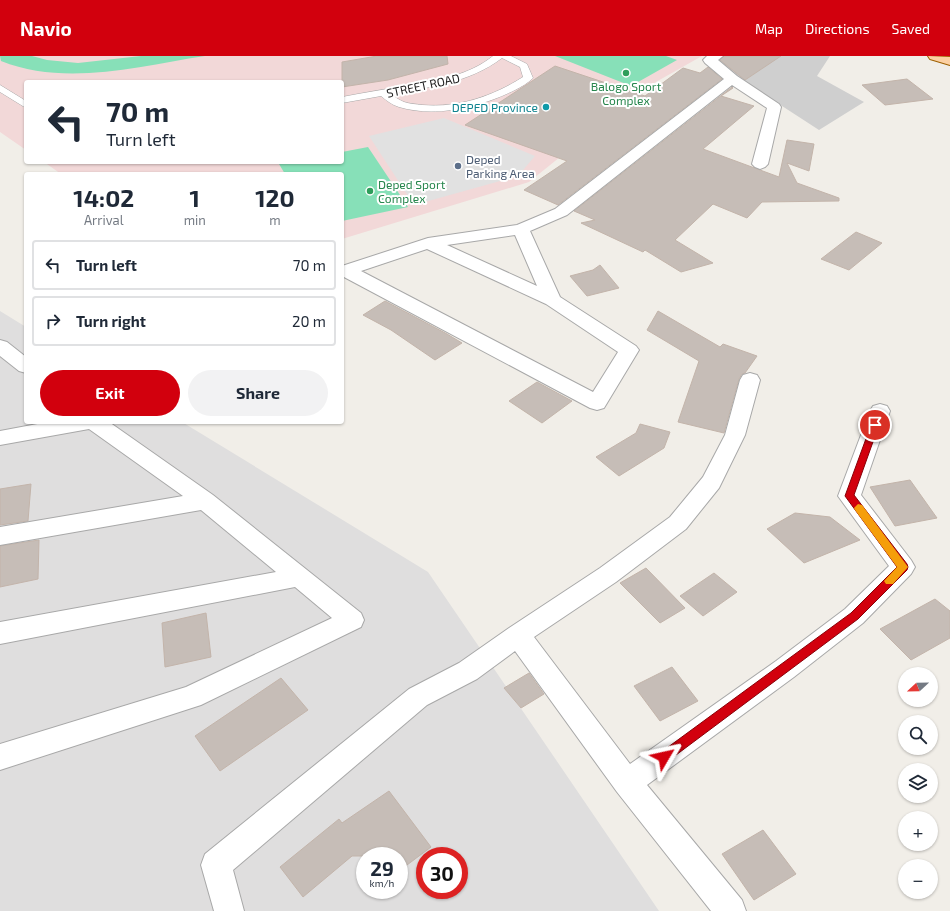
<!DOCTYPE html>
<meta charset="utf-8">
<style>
:root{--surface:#fff;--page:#f2f2f3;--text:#1f2937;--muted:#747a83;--line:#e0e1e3;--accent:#d2000d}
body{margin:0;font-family:"Exo 2",sans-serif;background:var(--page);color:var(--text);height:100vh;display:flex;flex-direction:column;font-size:15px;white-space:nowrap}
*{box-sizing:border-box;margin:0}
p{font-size:13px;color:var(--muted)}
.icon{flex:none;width:22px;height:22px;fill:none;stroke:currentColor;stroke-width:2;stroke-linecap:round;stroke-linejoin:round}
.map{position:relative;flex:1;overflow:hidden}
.sheet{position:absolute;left:24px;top:116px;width:320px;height:252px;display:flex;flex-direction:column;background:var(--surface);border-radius:4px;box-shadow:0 1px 3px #0004}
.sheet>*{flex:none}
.banner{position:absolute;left:24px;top:24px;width:320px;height:84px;border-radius:4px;box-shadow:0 1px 3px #0004;background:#fff;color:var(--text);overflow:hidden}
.needle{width:26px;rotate:248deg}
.fabs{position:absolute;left:898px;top:611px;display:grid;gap:8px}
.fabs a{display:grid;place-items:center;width:40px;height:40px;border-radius:50%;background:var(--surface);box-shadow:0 1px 3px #0004;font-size:20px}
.speed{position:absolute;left:356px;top:791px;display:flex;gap:8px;font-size:20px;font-weight:700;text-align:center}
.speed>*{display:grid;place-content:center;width:52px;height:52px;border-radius:50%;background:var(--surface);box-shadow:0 1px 3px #0004;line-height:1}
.speed small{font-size:10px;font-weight:400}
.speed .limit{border:6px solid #d22;background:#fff;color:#111}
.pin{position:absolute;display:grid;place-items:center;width:34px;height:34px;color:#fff;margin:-17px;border:2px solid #fff;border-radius:50%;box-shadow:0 1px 4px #0007}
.me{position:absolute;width:44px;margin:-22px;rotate:54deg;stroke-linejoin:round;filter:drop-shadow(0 0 3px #0008)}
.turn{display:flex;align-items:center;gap:14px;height:84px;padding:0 16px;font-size:18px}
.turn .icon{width:52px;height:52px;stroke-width:2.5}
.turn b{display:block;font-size:28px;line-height:34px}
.eta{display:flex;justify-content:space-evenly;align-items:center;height:68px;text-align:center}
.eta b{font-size:24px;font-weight:700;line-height:28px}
.action{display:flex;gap:8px;margin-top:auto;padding:8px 16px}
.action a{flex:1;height:46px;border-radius:24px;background:var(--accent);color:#fff;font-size:16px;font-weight:700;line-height:46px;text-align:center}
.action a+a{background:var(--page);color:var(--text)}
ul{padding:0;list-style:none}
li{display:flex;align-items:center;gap:12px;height:50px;margin:0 8px 6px;padding:0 8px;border:2px solid var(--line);border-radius:4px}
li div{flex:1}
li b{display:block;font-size:15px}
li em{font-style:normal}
header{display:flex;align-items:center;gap:24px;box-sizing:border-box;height:56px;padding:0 20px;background:var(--accent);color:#fff}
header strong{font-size:19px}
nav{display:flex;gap:22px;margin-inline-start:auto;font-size:14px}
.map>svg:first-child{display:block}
.residential{fill:#dfdede;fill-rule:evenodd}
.commercial{fill:#f2d8d8}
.religious{fill:#cfcfcf}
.pitch{fill:#87e0b8}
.parking{fill:#e1e1e1}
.building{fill:#c6bdb7;stroke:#c3b4aa}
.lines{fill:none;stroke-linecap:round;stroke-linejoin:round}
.service-casing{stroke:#a8a8a8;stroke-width:1}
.minor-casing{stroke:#a8a8a8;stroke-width:2}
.primary-casing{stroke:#9e6000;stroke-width:2}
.service{fill:#fff;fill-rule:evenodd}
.minor{fill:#fff;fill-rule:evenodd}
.primary{fill:#fcd0a3;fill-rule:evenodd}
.route{fill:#d2000d;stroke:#880008}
.slow{fill:#f59e0b}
.leisure-dot{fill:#2e9e5b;stroke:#fff;stroke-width:1.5}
.culture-dot{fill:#0f9aa8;stroke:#fff;stroke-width:1.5}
.service-dot{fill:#5c6f8a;stroke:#fff;stroke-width:1.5}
.labels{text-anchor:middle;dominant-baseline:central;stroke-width:4;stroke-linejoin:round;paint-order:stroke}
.far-street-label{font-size:12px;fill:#212121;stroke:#fff}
.far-leisure-label{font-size:12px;fill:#27864d;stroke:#fff}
.far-culture-label{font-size:12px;fill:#0d838f;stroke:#fff;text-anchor:end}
.far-service-label{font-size:12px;fill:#4e5e75;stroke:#fff;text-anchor:start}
</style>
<header>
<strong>Navio</strong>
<nav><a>Map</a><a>Directions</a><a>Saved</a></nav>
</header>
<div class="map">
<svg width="950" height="855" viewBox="0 0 950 855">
<rect width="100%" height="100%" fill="#f1eee8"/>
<path class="residential" d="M 0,255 L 26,271 L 26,366 L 182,366 L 428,516 L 659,855 L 0,855 ZM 365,800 L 399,800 L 399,834 L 365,834 ZM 425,800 L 459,800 L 459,834 L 425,834 Z"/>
<path class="commercial" d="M 0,0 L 702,0 L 647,31 L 529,126 L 342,183 L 342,118 L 61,118 L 44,106 L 342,106 L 342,26 L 26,26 L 26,94 L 0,76 Z"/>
<path class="religious" d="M 720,0 L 830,0 L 817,20 L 864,46 L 819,74 L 733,18 L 716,3 Z"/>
<path class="pitch" d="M 0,0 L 32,0 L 47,4 L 78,7 L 141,0 L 205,0 C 139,10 66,31 1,5 Z
M 555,0 L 666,0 L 677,4 L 631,30 Z
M 368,91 L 408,151 L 342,165 L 342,118 L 285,118 L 279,108 L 289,106 L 342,106 L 342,96 Z"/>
<path class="parking" d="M 444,62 L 535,100 L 518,120 L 414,149 L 369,80 Z"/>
<path class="building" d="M 377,0 L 447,0 L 448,8 L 388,24 L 342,31 L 342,6 Z
M 724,0 L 781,0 L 745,24 L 720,4 Z
M 555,10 L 645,40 L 683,12 L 700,17 L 708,11 L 722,23 L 558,149 L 524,134 L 567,105 L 465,69 Z
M 907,23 L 933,43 L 885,49 L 862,29 Z
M 732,31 L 733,32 L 721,40 L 754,50 L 703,93 L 779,121 L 787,84 L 814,88 L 809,115 L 787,107 L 797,127 L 839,142 L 839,145 L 762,146 L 747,162 L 713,148 L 675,184 L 713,207 L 681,216 L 645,194 L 643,196 L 581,167 L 595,164 L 574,155 Z
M 856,176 L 882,187 L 849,214 L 821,203 Z
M 600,209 L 619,232 L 587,240 L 570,220 L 593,214 Z
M 385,245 L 447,278 L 462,287 L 435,304 L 391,274 L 363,259 Z
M 658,255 L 720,291 L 723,288 L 757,300 L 745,317 L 742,318 L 739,323 L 724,377 L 678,366 L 699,305 L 647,274 Z
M 537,326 L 572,345 L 542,367 L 509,345 Z
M 640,368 L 670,376 L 664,392 L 619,420 L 596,401 L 636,377 Z
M 910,424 L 937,462 L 895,470 L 870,431 Z
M 31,428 L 28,465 L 0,469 L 0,433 Z
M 795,457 L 830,461 L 860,484 L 804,507 L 767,473 Z
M 39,484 L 38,523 L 0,531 L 0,490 Z
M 646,512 L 685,552 L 660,567 L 620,527 Z
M 714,517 L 737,536 L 703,560 L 680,540 Z
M 935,543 L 950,555 L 950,582 L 911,604 L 880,573 Z
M 206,557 L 211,601 L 165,611 L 162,567 Z
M 672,611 L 698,645 L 660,665 L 634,630 Z
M 529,617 L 544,638 L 521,652 L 504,632 Z
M 281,622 L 308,654 L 220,715 L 195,680 Z
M 389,735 L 431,791 L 399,815 L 399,800 L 352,800 L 303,841 L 280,811 L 339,763 L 342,767 Z
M 763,774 L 796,818 L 754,844 L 722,798 Z"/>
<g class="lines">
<defs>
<path id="service" d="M 493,0 L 511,0 L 527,8 L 533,22 C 528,27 521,31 515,34 C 481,51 436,62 399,51 C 392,49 386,44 381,40 L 342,47 L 342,41 C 363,37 385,33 406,30 C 438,24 468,20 493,0 ZM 502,2 L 520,11 L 523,21 C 493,40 459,52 422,49 C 416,48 410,48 404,46 C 399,44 395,41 391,38 C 430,31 469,27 502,2 Z
M 0,29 L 26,45 L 26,52 L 0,36 Z"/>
<path id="minor" d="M 707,0 L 723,0 L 718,4 L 737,20 L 779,48 L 781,51 L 768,108 L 765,111 L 760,113 L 755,111 L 752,108 L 767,52 L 732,29 L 567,159 L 530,175 L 560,241 L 636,290 L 639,294 L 604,352 L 597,354 L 590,352 L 344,221 L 342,221 L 342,210 L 428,182 L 517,169 L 555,153 L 724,23 L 705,7 L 703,4 ZM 515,179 L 537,230 L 447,189 ZM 427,193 L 546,248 L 618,296 L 593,336 L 361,215 Z
M 0,284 L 7,286 L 26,301 L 26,317 L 19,315 L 0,300 Z
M 750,317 L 757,319 L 760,324 L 745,379 L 719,432 L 686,473 L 616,526 L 534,581 L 630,708 L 776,605 L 845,553 L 889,510 L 838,440 L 870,355 L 873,350 L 880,348 L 887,350 L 890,355 L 861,439 L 911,504 L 915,511 L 911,518 L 863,567 L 794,621 L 647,729 L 742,844 L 746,855 L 711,855 L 617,736 L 515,595 L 477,623 L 427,649 L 233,814 L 244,855 L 214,855 L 201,809 L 205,798 L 409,633 L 459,607 L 509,572 L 600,512 L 670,461 L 703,421 L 725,379 L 740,324 L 743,319 Z
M 48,366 L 109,366 L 213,439 L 361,557 L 364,564 L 361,571 L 201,649 L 0,714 L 0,688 L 186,631 L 332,562 L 295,531 L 0,588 L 0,566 L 276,516 L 201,454 L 0,489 L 0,471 L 183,440 L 89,373 L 0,389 L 0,375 Z"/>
<path id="primary" d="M 928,0 L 950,1 L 950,9 L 930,3 Z"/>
</defs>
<use href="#service" class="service-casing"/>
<use href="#minor" class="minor-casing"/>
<use href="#primary" class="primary-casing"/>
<use href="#service" class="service"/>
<use href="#minor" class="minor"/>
<use href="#primary" class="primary"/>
</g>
<path class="route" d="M 875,366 L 879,369 L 854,439 L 907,508 L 908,511 L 907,514 L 858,563 L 668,705 L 664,706 L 660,705 L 658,701 L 660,697 L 851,557 L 897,511 L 845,440 L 871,369 Z"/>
<path class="slow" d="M 858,448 L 862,449 L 908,511 L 893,528 L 886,528 L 884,525 L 897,511 L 855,454 L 854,452 Z"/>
<g class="leisure-dot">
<circle cx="626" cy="17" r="4"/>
<circle cx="370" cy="135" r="4"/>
</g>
<circle class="culture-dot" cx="546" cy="51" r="4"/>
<circle class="service-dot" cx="458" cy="110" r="4"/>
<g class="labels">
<g class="far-street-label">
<text transform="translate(423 29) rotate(-12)">STREET ROAD</text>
</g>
<g class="far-leisure-label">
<text x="626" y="30">Balogo Sport<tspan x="626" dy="14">Complex</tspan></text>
<text x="378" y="128" text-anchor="start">Deped Sport<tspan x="378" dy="14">Complex</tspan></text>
</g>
<g class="far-culture-label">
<text x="538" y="51">DEPED Province</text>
</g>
<g class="far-service-label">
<text x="466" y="103">Deped<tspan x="466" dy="14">Parking Area</tspan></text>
</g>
</g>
</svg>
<div class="fabs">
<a><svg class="needle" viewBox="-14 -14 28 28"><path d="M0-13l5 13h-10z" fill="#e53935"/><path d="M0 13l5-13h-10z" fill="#747a83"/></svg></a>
<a><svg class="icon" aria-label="search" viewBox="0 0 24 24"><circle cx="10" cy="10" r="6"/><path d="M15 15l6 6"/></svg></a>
<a><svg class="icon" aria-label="layers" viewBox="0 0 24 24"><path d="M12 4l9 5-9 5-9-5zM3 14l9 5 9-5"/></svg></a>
<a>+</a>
<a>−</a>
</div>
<div class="speed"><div>29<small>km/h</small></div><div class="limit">30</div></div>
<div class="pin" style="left:875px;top:369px;background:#d93025"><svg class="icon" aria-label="arrive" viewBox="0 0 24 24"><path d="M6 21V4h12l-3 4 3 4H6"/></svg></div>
<svg class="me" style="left:664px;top:701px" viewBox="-20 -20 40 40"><path d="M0-17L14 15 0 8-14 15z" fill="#d2000d" stroke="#fff" stroke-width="4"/></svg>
<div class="banner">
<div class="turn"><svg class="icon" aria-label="left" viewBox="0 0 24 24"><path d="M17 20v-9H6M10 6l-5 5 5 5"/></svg><div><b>70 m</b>Turn left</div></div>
</div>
<section class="sheet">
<div class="eta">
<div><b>14:02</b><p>Arrival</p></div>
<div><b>1</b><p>min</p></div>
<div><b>120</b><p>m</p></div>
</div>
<ul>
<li><svg class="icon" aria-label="left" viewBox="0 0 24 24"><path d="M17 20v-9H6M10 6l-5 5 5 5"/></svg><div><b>Turn left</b></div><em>70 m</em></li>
<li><svg class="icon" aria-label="right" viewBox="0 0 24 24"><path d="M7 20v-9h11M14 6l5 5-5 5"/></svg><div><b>Turn right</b></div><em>20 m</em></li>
</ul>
<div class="action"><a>Exit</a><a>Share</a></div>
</section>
</div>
